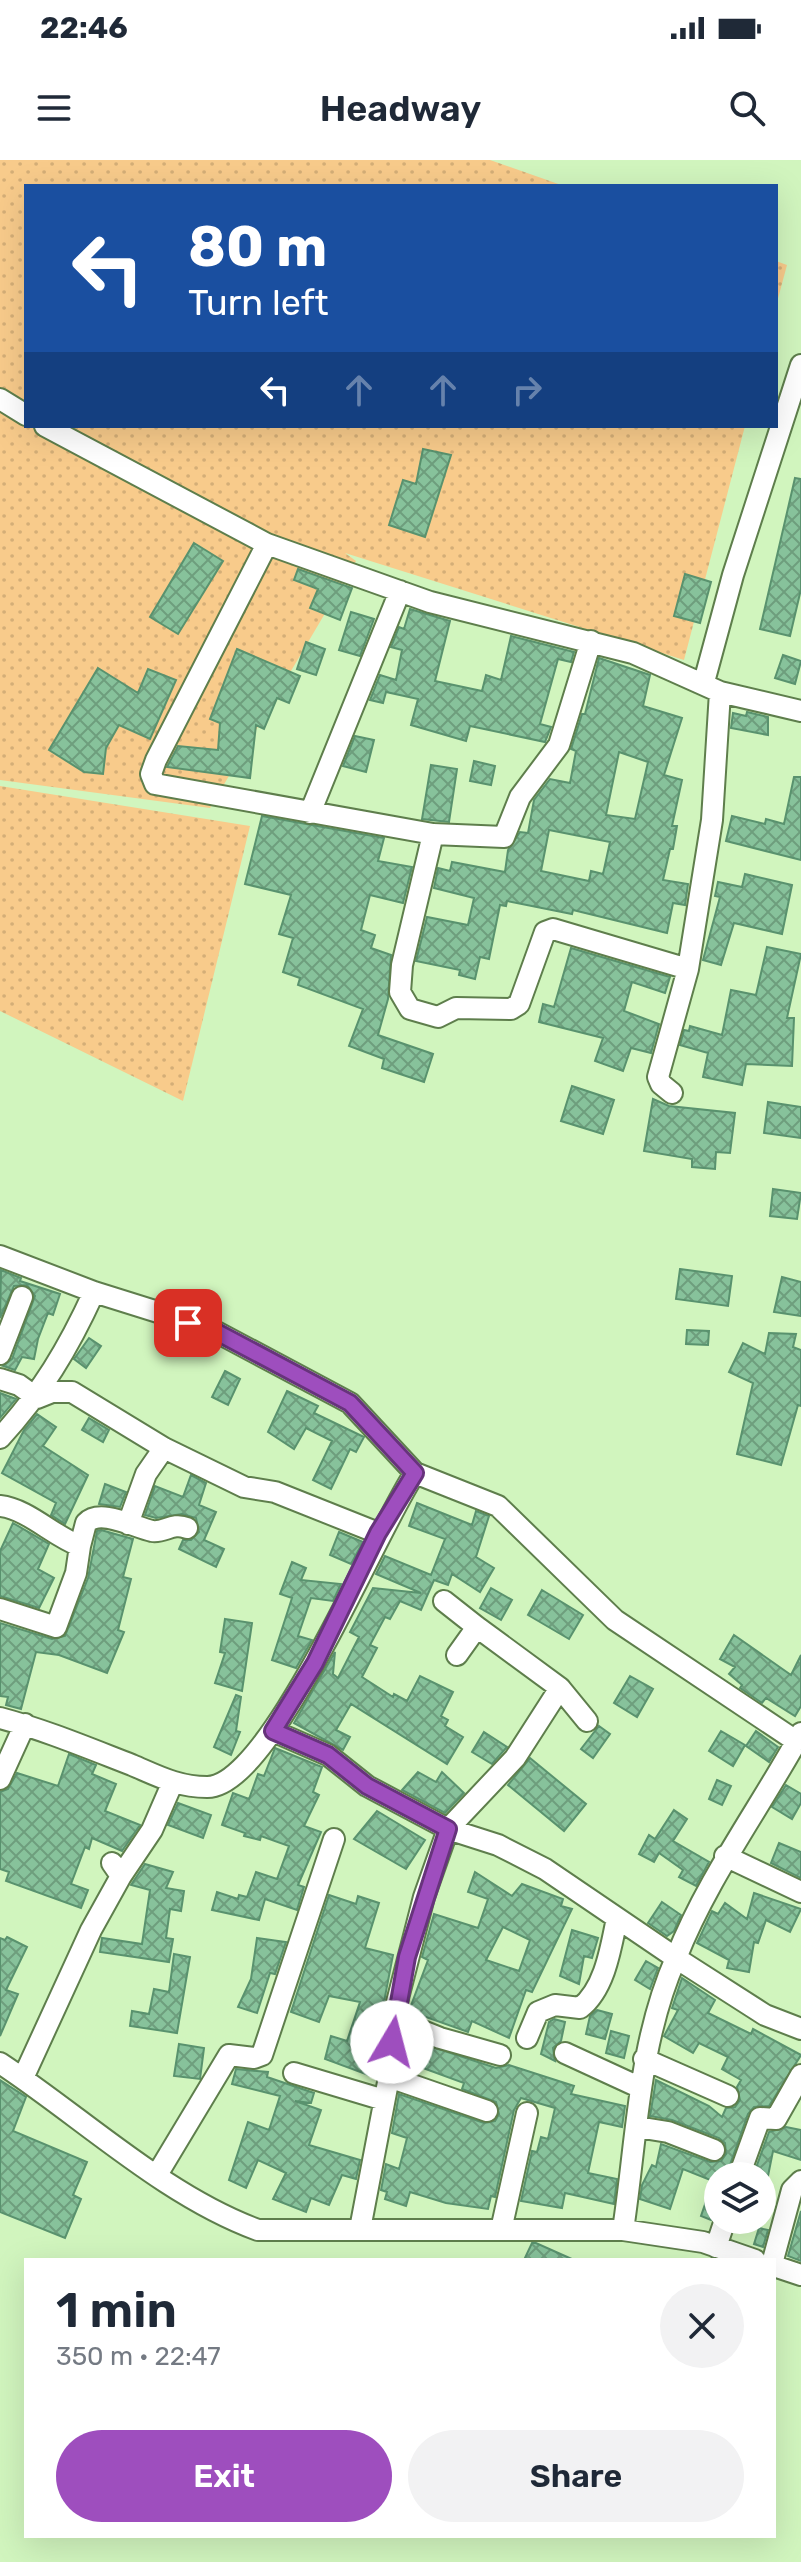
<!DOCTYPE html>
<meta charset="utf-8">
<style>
:root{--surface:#fff;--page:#f2f2f3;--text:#1f2937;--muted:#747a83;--accent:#9e4ebe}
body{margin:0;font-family:Rubik,sans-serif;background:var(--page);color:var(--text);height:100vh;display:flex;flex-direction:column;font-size:30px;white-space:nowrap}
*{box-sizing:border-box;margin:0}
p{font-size:26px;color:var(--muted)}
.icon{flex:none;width:44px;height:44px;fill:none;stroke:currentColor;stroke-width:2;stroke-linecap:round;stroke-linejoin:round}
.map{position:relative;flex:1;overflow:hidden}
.sheet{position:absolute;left:24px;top:2098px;width:752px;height:280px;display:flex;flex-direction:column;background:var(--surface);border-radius:0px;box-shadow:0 8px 32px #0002}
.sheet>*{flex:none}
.banner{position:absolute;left:24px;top:24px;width:754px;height:244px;border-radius:0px;box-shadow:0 8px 32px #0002;background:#1a4fa0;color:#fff;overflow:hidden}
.fabs{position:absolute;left:704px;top:2002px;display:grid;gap:16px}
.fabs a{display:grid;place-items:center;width:72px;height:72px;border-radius:50%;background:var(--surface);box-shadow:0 8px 32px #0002;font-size:40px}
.pin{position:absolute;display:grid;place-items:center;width:68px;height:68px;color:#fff;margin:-34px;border-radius:16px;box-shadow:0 4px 12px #0006}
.me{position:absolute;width:88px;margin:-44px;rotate:8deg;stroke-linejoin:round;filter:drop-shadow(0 0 6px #0008)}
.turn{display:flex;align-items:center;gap:28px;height:168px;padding:0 32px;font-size:36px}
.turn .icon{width:104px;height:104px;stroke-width:2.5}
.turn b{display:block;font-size:56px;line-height:68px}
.lanes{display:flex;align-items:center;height:76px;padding:0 32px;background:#0003;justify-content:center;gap:40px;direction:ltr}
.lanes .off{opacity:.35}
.round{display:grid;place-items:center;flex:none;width:84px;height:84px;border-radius:42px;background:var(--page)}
.overview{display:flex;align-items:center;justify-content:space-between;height:136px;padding:0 32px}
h1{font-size:48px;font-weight:600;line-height:60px}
.primary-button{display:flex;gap:16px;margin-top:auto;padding:16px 32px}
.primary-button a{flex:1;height:92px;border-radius:48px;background:var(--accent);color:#fff;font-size:32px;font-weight:600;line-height:92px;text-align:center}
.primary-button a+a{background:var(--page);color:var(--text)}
.status{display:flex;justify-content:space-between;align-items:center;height:56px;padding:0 40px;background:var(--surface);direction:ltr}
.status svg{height:22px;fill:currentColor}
header{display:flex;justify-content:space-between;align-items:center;height:104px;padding:0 32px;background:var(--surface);font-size:36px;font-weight:600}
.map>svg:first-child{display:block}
.grass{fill:url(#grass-dots)}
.building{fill:url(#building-cross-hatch);stroke:#59926e;stroke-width:2;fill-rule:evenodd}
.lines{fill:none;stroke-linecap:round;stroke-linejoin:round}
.street-casing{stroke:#5e7e4c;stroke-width:24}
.street{stroke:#fff;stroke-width:20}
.route-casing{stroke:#67337c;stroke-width:20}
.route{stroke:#9e4ebe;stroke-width:14}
</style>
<div class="status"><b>22:46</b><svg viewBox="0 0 49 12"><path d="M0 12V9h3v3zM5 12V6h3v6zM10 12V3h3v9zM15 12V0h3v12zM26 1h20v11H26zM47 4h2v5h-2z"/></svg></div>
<header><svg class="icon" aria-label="menu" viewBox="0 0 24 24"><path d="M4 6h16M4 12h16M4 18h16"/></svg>Headway<svg class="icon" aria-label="search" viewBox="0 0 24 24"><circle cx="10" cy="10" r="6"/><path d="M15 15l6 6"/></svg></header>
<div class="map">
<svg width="801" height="2402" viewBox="0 0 801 2402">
<defs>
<pattern id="grass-dots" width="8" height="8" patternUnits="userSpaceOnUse" patternTransform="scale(2)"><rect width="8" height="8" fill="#f8cb8b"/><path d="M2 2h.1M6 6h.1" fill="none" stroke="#d4ae77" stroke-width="1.8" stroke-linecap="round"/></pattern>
<pattern id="building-cross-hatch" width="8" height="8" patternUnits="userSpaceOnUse" patternTransform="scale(2)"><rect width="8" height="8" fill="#87c29b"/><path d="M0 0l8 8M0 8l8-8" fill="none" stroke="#6e9e7d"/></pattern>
</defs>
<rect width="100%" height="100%" fill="#d1f5be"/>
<path class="grass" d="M 0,0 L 490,0 L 564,26 L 26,26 L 26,266 L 745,266 L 684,500 L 345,393 L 356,401 L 210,648 L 0,620 Z
M 776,101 L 787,105 L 776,146 Z
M 0,626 L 250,666 L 183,941 L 0,851 Z"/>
<path class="building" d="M 423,289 L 451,295 L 425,377 L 389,365 L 403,320 L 416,324 Z
M 795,318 L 801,319 L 801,429 L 790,476 L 760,469 Z
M 194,383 L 223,401 L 178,474 L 150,457 Z
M 298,409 L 352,428 L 340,460 L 310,448 L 318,429 L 294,420 Z
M 685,414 L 711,422 L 700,463 L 674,456 Z
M 410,449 L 450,461 L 435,521 L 482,531 L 486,515 L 501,520 L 511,476 L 574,492 L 571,502 L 558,499 L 540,564 L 551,567 L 545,582 L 470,566 L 466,581 L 411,565 L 418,539 L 386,532 L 383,543 L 370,540 L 380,515 L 396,520 L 402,490 L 391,487 L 399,467 L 404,469 Z
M 351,452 L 374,459 L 360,496 L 339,490 Z
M 306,482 L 325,489 L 316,515 L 297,509 Z
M 237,489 L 300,516 L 289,543 L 277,538 L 264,569 L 256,565 L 250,618 L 167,607 L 178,586 L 218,590 L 220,563 L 210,559 Z
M 783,495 L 801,501 L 795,524 L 775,518 Z
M 599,498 L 650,515 L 643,546 L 682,558 L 664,615 L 682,620 L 672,666 L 677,666 L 673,689 L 670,689 L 663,720 L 688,724 L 685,745 L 673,743 L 667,773 L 573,750 L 572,754 L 507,741 L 506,746 L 500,745 L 489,799 L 480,797 L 475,819 L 459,815 L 460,810 L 416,801 L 427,757 L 468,765 L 474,738 L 434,728 L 438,708 L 450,711 L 452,702 L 505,712 L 508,690 L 520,672 L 528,673 L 534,640 L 550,619 L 570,623 L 576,591 L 571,589 L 582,554 L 585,554 ZM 619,592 L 648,602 L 635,659 L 606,655 ZM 549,670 L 610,682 L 603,714 L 591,711 L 589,721 L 541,711 Z
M 98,508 L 138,533 L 148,509 L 176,520 L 150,579 L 119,565 L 106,588 L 103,614 L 84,612 L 49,590 Z
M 747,552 L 768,557 L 768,575 L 731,568 L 733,553 L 746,556 Z
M 355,576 L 374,580 L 366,612 L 343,606 Z
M 474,601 L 495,606 L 491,625 L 470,621 Z
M 431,605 L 457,609 L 449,662 L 422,659 Z
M 794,617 L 801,617 L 801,700 L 726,681 L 732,656 L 765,664 L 766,659 L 784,664 Z
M 262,656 L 384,678 L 378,701 L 412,707 L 403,743 L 370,735 L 361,770 L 375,775 L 371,788 L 391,795 L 388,839 L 378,875 L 433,894 L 424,922 L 382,908 L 384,899 L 349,886 L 363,849 L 298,825 L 300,818 L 283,812 L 293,778 L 279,774 L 291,735 L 245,724 Z
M 745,714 L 792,725 L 782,774 L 734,763 L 721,805 L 703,800 L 720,737 L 715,736 L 718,722 L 742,727 Z
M 767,787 L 801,794 L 787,858 L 794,858 L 792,906 L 746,904 L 742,925 L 703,917 L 708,893 L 680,885 L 684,870 L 689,871 L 690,866 L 722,875 L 731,830 L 756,835 Z
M 571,788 L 670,817 L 665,833 L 632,822 L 624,851 L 659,864 L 651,893 L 631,888 L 623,911 L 595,901 L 603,878 L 539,862 L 543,844 L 554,847 Z
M 572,926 L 614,940 L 603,974 L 561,961 Z
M 653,939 L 669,946 L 735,953 L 730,993 L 716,992 L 715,1009 L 692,1007 L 692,999 L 644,991 Z
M 768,942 L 801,947 L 801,978 L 764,973 Z
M 773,1029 L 801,1033 L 797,1059 L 770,1056 Z
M 680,1109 L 732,1116 L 728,1146 L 676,1139 Z
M 1,1110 L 21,1118 L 20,1121 L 60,1134 L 53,1155 L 48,1153 L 38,1179 L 34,1199 L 22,1197 L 15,1210 L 3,1206 L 12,1199 L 35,1136 L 27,1125 L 14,1126 L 0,1158 Z
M 782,1117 L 801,1122 L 801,1156 L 774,1152 Z
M 687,1170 L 709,1171 L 708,1185 L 686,1184 Z
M 769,1173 L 796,1174 L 793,1187 L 801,1190 L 801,1246 L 798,1245 L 781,1305 L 737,1294 L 753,1223 L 729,1212 L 743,1183 L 765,1194 Z
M 89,1178 L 101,1186 L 86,1208 L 74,1199 Z
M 225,1211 L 240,1219 L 228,1245 L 212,1237 Z
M 287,1231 L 318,1246 L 314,1253 L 364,1277 L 356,1292 L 350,1289 L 331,1329 L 313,1320 L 332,1281 L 306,1268 L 294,1289 L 268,1272 Z
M 0,1233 L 16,1239 L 0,1258 Z
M 37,1254 L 56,1267 L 43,1286 L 88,1315 L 65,1364 L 51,1355 L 56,1343 L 2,1313 L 24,1270 Z
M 89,1258 L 109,1270 L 103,1282 L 82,1270 Z
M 191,1315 L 206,1323 L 199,1345 L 216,1352 L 204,1380 L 224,1389 L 216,1407 L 179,1389 L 183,1380 L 191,1380 L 199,1372 L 196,1358 L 182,1354 L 156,1358 L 145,1355 L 155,1326 L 183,1337 Z
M 105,1324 L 126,1332 L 120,1347 L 99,1344 Z
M 417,1343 L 472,1365 L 476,1351 L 489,1356 L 476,1397 L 494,1408 L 480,1432 L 452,1414 L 448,1425 L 434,1420 L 421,1450 L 400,1441 L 390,1459 L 385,1457 L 370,1485 L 377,1488 L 362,1517 L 393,1537 L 394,1534 L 407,1541 L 420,1516 L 453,1532 L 441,1556 L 448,1560 L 445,1566 L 463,1577 L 447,1604 L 351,1544 L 336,1570 L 350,1577 L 343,1590 L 294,1563 L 335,1492 L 333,1514 L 338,1518 L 359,1477 L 350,1472 L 373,1428 L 421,1433 L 376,1414 L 385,1396 L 431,1415 L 445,1379 L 409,1366 Z
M 13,1363 L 49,1384 L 38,1409 L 54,1418 L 39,1448 L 0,1436 L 0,1391 Z
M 101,1370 L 133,1379 L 123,1417 L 131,1419 L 118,1470 L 124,1472 L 107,1513 L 59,1495 L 36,1492 L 21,1549 L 6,1545 L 8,1537 L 0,1536 L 0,1463 L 52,1479 L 65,1476 L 88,1418 L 97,1371 Z
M 339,1372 L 363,1382 L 351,1404 L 330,1395 Z
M 292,1402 L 306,1408 L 301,1420 L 341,1424 L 333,1441 L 311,1438 L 298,1476 L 312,1480 L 296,1508 L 272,1500 L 292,1438 L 280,1434 Z
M 491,1428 L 512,1440 L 501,1460 L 480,1448 Z
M 542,1430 L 583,1455 L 569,1479 L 528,1455 Z
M 225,1459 L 252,1463 L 242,1531 L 215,1523 L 225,1493 L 220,1492 Z
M 734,1475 L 791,1515 L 801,1495 L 801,1546 L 795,1556 L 766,1538 L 762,1543 L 740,1528 L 742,1525 L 729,1514 L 735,1507 L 720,1499 Z
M 630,1516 L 653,1529 L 637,1557 L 614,1543 Z
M 236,1535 L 241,1537 L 236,1571 L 240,1572 L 231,1595 L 214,1587 Z
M 599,1566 L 610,1574 L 593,1598 L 581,1589 Z
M 721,1571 L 745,1585 L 733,1606 L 709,1591 Z
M 756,1571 L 778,1587 L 769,1602 L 746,1586 Z
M 484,1572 L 507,1587 L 492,1604 L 472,1592 Z
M 275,1588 L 322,1607 L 313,1632 L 319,1635 L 304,1666 L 321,1672 L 298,1725 L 304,1727 L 297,1750 L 265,1739 L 259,1760 L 212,1750 L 217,1732 L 238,1739 L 239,1735 L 247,1737 L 256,1712 L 277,1719 L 289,1686 L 261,1676 L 260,1680 L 244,1676 L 245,1673 L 222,1665 L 233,1633 L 249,1639 L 258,1614 L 264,1616 Z
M 69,1594 L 96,1605 L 92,1614 L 116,1624 L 105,1651 L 140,1665 L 122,1691 L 92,1678 L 89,1689 L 85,1687 L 71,1724 L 88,1730 L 81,1748 L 6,1721 L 9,1712 L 0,1709 L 0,1632 L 8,1629 L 17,1613 L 58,1626 Z
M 530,1598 L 586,1644 L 564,1671 L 508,1625 Z
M 418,1612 L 436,1622 L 442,1612 L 464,1633 L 445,1653 L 402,1630 Z
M 717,1620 L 731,1626 L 722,1645 L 709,1639 Z
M 786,1625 L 801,1634 L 801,1643 L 792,1659 L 772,1647 Z
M 178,1643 L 211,1655 L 203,1678 L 168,1665 Z
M 674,1650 L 687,1659 L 673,1681 L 709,1702 L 696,1726 L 679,1717 L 683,1710 L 659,1693 L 654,1702 L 639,1694 L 649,1675 L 655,1679 Z
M 377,1651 L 425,1680 L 406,1709 L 354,1679 Z
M 779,1683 L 801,1692 L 801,1718 L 771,1703 Z
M 145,1704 L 173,1712 L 166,1728 L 184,1731 L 181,1751 L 170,1749 L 166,1778 L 173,1779 L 169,1802 L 100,1792 L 102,1778 L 142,1784 L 150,1730 L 131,1725 Z
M 475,1712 L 512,1736 L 522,1724 L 563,1739 L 561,1746 L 572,1749 L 532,1832 L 526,1830 L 509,1878 L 472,1861 L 468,1872 L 409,1851 L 428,1800 L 422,1797 L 434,1754 L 478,1768 L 488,1739 L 468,1732 ZM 503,1767 L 530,1780 L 519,1811 L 486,1800 Z
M 754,1733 L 801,1749 L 790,1772 L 766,1760 L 758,1783 L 754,1782 L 749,1812 L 727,1808 L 729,1800 L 697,1783 L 712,1751 L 718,1754 L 725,1743 L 747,1759 Z
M 329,1735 L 356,1744 L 358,1736 L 379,1743 L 365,1788 L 393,1795 L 375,1889 L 378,1895 L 371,1916 L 325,1899 L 331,1876 L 347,1881 L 360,1842 L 329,1836 L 319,1862 L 291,1852 Z
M 662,1742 L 681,1755 L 674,1771 L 667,1776 L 648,1763 Z
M 572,1770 L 598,1778 L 592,1798 L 584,1796 L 579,1824 L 560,1816 Z
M 7,1777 L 27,1787 L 6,1830 L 18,1834 L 0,1876 L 0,1778 L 5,1780 Z
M 257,1778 L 286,1782 L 275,1814 L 270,1813 L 257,1853 L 238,1847 L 251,1819 Z
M 174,1794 L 190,1797 L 177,1873 L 130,1866 L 132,1851 L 149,1854 L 154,1829 L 169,1832 Z
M 646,1801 L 658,1808 L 650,1829 L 635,1820 Z
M 682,1818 L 715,1840 L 708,1853 L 751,1874 L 753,1869 L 801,1895 L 769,1946 L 754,1947 L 748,1954 L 726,2016 L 718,2016 L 718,2049 L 711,2060 L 701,2056 L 713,2021 L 683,2009 L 670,2049 L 640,2039 L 642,2025 L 652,2005 L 656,2007 L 661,1984 L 710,2002 L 721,2001 L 726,1994 L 725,1983 L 719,1978 L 672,1960 L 650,1956 L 656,1920 L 709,1946 L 722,1957 L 726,1948 L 735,1947 L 740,1940 L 737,1927 L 741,1920 L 722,1909 L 728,1897 L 699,1883 L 693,1893 L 664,1876 L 678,1850 L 672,1848 Z
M 597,1850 L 612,1854 L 605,1879 L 586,1874 L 590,1856 Z
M 554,1859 L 565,1862 L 561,1881 L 553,1888 L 555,1901 L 541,1894 L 549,1862 Z
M 611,1871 L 629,1876 L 624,1898 L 606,1893 Z
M 408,1879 L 496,1908 L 509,1905 L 574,1926 L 571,1934 L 625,1946 L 622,1967 L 599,1962 L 588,2013 L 617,2019 L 614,2044 L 565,2033 L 562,2048 L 521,2041 L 532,1991 L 537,1992 L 541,1977 L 548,1979 L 555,1948 L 521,1938 L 514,1950 L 495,2037 L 491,2036 L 488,2049 L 446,2043 L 410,2032 L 406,2046 L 385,2039 L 387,2032 L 381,2030 L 386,2004 L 399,2009 L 407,1978 L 392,1973 L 399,1934 L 484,1963 L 495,1961 L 499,1954 L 496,1942 L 462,1929 L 464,1923 L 404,1901 Z
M 179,1884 L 204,1888 L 200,1919 L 174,1916 Z
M 236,1909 L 268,1912 L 267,1917 L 314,1933 L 311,1943 L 295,1941 L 321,1950 L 309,1985 L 360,2000 L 356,2019 L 342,2015 L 329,2045 L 311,2038 L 306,2052 L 273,2039 L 286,2013 L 258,2000 L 246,2028 L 229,2020 L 248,1962 L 269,1970 L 280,1936 L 232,1924 Z
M 0,1920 L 26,1937 L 13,1971 L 87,2002 L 73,2035 L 81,2039 L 65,2078 L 0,2052 Z
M 786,1967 L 801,1970 L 801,2000 L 773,1991 L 768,2016 L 753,2016 L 769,1972 Z
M 801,2051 L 801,2101 L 788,2096 Z
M 759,2068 L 768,2070 L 763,2087 L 754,2084 Z
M 532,2083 L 536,2083 L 574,2100 L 524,2100 Z"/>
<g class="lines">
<defs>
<path id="street" d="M 0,239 L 26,255
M 45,266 L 267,384 L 430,442 L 633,493 L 720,532 L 801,551
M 267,384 L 156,600 L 151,614 L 155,624 L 433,674 L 504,677 L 520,637 L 559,585 L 591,481
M 704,522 L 733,415 L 801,205
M 310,653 L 400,431
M 433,674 L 402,805 L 400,832 L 410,849 L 438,857 L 456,848 L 511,849 L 519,844 L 545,772 L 553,769 L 688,809 L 712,660 L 720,532
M 672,933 L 661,924 L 658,917 L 688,809
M 0,1096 L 94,1132 L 209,1168 L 350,1243 L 415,1313
M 0,1194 L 22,1137
M 0,1219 L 19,1225 L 37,1238 L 52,1232 L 72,1232 L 164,1288 L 244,1327 L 275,1332 L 378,1373
M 0,1278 C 42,1232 68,1189 94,1132
M 0,1346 C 28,1349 53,1376 80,1386 L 76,1413 L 56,1467 L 0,1449
M 128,1364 L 146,1314 L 164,1288
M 80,1386 L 86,1363 C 100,1348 134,1367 152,1371 C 165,1373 172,1362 187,1368
M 444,1441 L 477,1467
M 457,1495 L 477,1467 L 560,1528 L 515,1598 L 448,1669 L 498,1685 L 545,1709 L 676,1798 C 708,1717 760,1648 801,1573
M 560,1528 L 587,1561
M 0,1558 C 45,1570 88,1588 132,1605 C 158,1616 178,1627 207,1627 C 271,1628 378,1366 415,1313 L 498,1346 L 615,1460 L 796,1581
M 273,1571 L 328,1595 L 367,1626 L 448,1669 L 424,1737 L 396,1846 L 389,1917 L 360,2069
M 0,1619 L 25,1564
M 725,1696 L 801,1732
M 112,1703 L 121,1716 L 152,1670 L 172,1624
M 395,1860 L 440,1878 L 500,1895
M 527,1878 L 538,1852 L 555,1845 L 580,1848 C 605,1829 611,1787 617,1758
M 565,1893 L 641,1928
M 644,1899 L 728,1936
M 0,1903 C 82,1957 165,2036 258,2070 L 623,2070 L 703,2082 L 755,2100
M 294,1913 L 384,1940
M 389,1917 L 487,1951
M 23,1918 L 91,1770 L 121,1716
M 637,1967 L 668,1972 L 714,1990
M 158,2013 L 229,1895 L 254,1898 L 262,1895 L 334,1679
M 739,2016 L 760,1958 L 776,1959 L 801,1915
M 501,2070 L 527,1953
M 623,2070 C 637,1978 638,1884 676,1798 L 765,1855 L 801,1869
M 716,2087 L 725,2060
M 773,2100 L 792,2030 L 801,2021
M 774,2106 L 801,2115"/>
</defs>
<use href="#street" class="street-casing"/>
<use href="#street" class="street"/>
</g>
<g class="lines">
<defs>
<path id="route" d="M 188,1163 L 209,1168 L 350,1243 L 415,1313 L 378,1373 L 315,1503 L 273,1571 L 328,1595 L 367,1626 L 448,1669 L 407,1797 L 392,1882"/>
</defs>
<use href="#route" class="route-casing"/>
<use href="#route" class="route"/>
</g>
</svg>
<div class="fabs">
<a><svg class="icon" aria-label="layers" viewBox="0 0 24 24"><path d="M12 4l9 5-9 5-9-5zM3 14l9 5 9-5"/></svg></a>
</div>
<div class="pin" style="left:188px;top:1163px;background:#d93025"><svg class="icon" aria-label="arrive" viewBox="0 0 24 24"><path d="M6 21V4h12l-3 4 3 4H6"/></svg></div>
<svg class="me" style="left:392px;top:1882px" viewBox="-20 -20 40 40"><circle r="19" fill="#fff"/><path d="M0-13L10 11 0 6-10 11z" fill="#9e4ebe"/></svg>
<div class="banner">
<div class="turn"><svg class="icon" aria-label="left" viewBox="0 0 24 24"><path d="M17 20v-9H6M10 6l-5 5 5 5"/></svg><div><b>80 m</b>Turn left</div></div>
<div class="lanes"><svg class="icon" aria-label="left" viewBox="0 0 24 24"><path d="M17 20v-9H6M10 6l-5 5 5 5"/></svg><svg class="icon off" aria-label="ahead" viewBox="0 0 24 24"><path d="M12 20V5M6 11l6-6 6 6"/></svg><svg class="icon off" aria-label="ahead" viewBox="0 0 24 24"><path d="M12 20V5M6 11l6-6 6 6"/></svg><svg class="icon off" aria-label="right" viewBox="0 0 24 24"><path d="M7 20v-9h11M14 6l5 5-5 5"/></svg></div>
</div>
<section class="sheet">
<div class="overview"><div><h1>1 min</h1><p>350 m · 22:47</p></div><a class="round"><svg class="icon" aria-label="close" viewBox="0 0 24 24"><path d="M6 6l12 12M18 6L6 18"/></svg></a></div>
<div class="primary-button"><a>Exit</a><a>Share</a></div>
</section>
</div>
